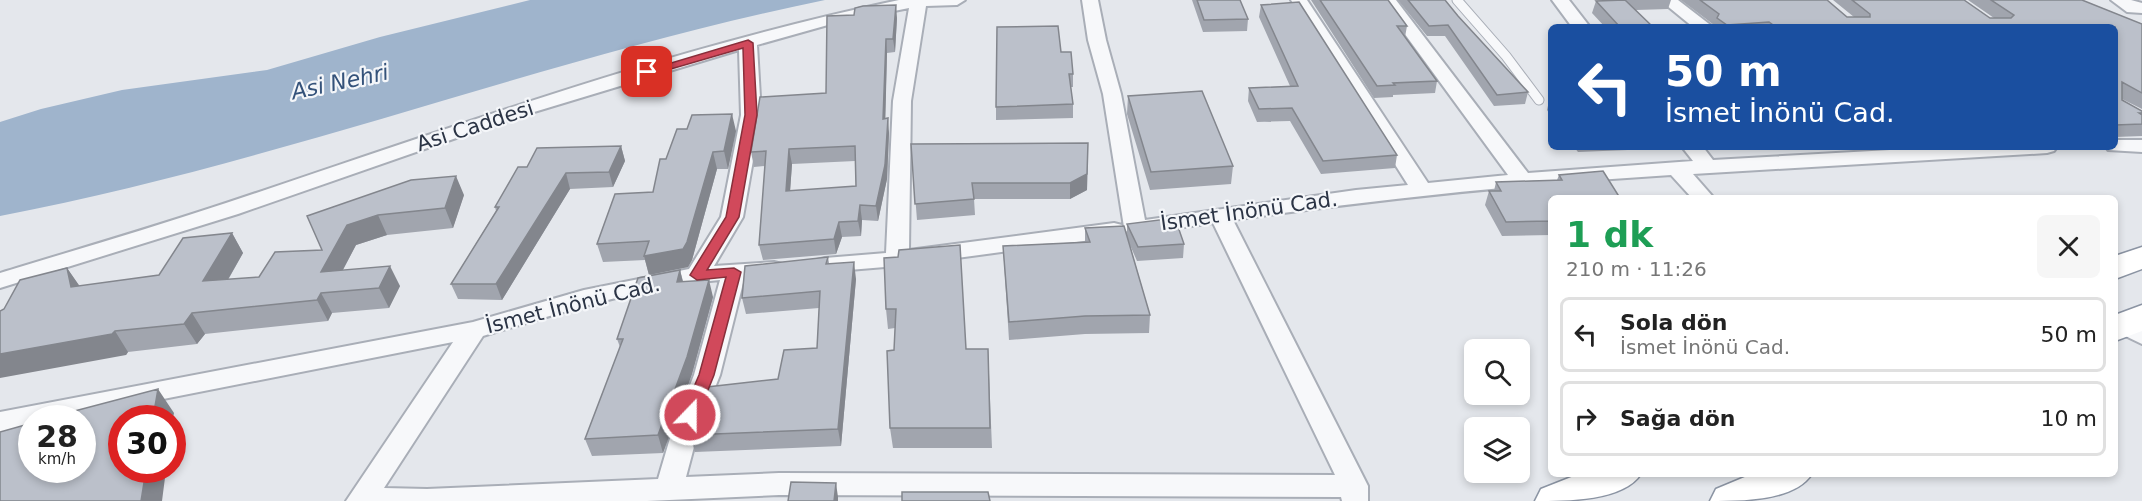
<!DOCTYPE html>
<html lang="tr">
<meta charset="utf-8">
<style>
:root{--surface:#fff;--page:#f6f6f6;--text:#222;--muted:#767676;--line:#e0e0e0}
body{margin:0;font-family:"DejaVu Sans",sans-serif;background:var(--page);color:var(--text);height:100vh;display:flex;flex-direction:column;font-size:22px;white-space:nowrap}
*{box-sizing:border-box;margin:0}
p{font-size:20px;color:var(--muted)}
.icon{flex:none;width:33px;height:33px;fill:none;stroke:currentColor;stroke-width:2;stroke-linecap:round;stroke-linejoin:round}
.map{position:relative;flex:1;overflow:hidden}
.sheet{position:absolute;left:1548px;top:195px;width:570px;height:282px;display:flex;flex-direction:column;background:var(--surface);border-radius:9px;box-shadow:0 3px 9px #0003}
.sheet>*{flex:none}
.hud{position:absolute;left:1548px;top:24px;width:570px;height:126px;border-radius:9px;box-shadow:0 3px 9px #0003;background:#1a4fa0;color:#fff;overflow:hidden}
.buttons{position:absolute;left:1464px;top:339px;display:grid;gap:12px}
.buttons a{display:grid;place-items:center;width:66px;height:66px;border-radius:9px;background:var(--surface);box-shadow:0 3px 9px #0003;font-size:30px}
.speed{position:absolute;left:18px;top:405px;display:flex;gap:12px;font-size:30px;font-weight:700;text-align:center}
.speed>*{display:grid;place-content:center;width:78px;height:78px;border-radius:50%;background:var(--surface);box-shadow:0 3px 9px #0003;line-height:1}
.speed small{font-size:15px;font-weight:400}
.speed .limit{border:9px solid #d22;background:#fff;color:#111}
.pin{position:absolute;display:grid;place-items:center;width:51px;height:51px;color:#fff;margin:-26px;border-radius:12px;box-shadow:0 3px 9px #0006}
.me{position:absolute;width:66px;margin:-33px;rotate:22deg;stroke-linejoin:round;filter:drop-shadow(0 0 4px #0008)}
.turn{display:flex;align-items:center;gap:21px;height:126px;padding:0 18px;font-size:27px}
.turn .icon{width:78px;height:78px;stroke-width:2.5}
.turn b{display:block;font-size:42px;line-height:51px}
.round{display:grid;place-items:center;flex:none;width:63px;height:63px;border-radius:9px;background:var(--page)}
.summary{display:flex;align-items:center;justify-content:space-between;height:102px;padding:0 18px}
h1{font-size:36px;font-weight:600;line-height:45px;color:#1e9e55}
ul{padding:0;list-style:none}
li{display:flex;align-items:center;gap:18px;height:75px;margin:0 12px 9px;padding:0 6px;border:3px solid var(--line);border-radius:9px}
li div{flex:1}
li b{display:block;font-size:22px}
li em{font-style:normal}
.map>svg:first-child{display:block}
.water{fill:#9fb4cc}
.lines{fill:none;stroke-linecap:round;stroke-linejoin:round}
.service-casing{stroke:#a9aeb7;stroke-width:11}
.minor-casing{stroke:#a9aeb7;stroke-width:4}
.trunk-casing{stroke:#8b94a3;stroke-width:3}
.service{stroke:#f7f8fa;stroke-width:9}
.minor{fill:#f7f8fa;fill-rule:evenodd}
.trunk{fill:#fff;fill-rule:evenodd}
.wall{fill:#a1a5ae;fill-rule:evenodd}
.shaded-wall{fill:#83868d}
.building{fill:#bbc0ca;stroke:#83868d;stroke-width:1.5;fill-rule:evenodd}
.route{fill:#d1495b;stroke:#882f3b;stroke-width:1.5}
.labels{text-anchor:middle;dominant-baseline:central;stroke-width:4.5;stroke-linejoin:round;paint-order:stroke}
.street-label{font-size:21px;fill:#2b3445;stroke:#f4f6f9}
.water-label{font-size:22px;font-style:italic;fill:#34527a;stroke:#f4f6f9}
</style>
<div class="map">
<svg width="2142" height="501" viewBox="0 0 2142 501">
<rect width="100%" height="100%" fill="#e4e7ec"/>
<path class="water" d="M 530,0 L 825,0 C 546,57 280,163 0,216 L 0,122 L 41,109 L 122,90 L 267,70 L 380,37 Z"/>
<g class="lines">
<defs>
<path id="service" d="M 1457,0 L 1506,56 L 1539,100"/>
<path id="minor" d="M 899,0 L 965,0 L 957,5 L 926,6 L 911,101 L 909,250 L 1114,223 L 1122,225 L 1125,230 L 1122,235 L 1114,237 L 897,266 L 825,272 L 817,270 L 814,265 L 817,260 L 825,258 L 886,253 L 893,101 L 909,8 L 835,23 L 757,45 L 761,115 L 743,217 L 714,266 L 774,262 L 782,264 L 785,269 L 782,274 L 744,279 L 720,375 L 699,428 L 686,477 L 779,473 L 1335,475 L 1213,223 L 1135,234 L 1127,232 L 1124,227 L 1103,94 L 1088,40 L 1082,0 L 1098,0 L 1106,40 L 1121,94 L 1145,220 L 1356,190 L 1408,185 L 1291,0 L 1307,0 L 1428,183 L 1508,175 L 1380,0 L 1396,0 L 1528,173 L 1693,161 L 1682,147 L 1703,147 L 1713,160 L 1943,147 L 2057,147 L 2054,151 L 2047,153 L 1693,174 L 1714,198 L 1692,198 L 1671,175 C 1524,184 1379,199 1233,220 L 1368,486 L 1368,501 L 1342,501 L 1341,497 L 779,495 L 647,501 L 346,501 L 453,342 L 67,418 L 32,418 L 32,426 L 0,432 L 0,412 L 473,322 L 584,290 L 689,269 L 721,217 L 741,115 L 739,50 L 511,119 L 238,214 L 0,288 L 0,273 C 75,250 151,228 226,203 C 448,129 669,48 899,0 ZM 720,280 L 694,375 L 673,428 L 658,479 L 427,489 L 384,488 L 483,336 C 560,313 639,287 720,280 Z
M 1552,0 L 1569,0 L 1590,27 L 1572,27 Z
M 1660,0 L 1678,0 L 1713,27 L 1693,27 Z
M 2111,0 L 2131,0 L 2142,3 L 2142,13 L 2127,12 Z
M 2115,140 L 2142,140 L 2142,152 L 2108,150 L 2106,147 L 2115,147 Z
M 2124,317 L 2142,325 L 2142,344 L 2115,331 L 2115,320 Z"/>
<path id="trunk" d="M 2142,247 L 2142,269 L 2115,279 L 2115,256 Z
M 2142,305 L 2142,331 L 2115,341 L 2115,315 Z
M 1579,474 L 1641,474 C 1623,501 1568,501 1535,501 L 1541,489 Z
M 1752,474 L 1812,474 C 1794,501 1743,501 1710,501 L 1716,489 Z"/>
</defs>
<use href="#service" class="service-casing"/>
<use href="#minor" class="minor-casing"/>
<use href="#trunk" class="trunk-casing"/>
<use href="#service" class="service"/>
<use href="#minor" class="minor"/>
<use href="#trunk" class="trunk"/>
</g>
<path class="wall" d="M 1192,0 L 1240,0 L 1248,19 L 1247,31 L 1203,32 Z
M 1311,0 L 1388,0 L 1407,26 L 1405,37 L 1437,81 L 1435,93 L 1393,95 L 1393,97 L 1374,98 Z
M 1398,0 L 1445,0 L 1458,16 L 1528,92 L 1525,104 L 1494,106 L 1445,36 L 1427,36 Z
M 1616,0 L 1671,0 L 1668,9 L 1636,10 L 1653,27 L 1605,27 L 1592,13 L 1596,1 Z
M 1681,0 L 1827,0 L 1847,17 L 1854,17 L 1833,0 L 1964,0 L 1990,18 L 1994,18 L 1968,0 L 2082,0 L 2142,24 L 2142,109 L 2122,99 L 2122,100 L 2142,111 L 2142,136 L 2115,137 L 2115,27 L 1714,27 L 1714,25 Z
M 1261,5 L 1397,155 L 1395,168 L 1321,174 L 1290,121 L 1257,122 L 1248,101 L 1249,88 L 1290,86 L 1259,17 Z
M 897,18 L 895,52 L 887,53 L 885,118 L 889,133 L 887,179 L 878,221 L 862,220 L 861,236 L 842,237 L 836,254 L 763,260 L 759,245 L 765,166 L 754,167 L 751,152 L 826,93 ZM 855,161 L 856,186 L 790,191 L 792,164 Z
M 1061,52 L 1073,74 L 1073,87 L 1071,87 L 1073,104 L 1073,118 L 996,120 L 996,107 Z
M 1128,96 L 1233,166 L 1231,184 L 1150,190 L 1127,114 Z
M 1550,97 L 1551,97 L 1551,116 L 1547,110 Z
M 736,131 L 728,169 L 717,169 L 692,260 L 688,267 L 649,275 L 645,260 L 603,262 L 597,244 L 653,192 L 666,159 Z
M 1088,143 L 1087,190 L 1070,199 L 974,199 L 975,215 L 917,220 L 911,144 Z
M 621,146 L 625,161 L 613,187 L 570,189 L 502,300 L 458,299 L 451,284 L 496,211 L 495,207 Z
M 1574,147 L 1629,147 L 1628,150 L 1578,152 Z
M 1603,171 L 1551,198 L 1551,235 L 1502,236 L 1485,205 L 1489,191 L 1494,191 L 1496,182 L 1557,180 L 1559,175 Z
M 464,195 L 453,228 L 387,235 L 356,245 L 343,270 L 400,286 L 389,308 L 332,313 L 328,321 L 205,334 L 197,344 L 128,352 L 126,355 L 4,309 L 67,268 L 79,286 L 159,275 L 232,233 L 243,253 L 228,280 L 259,277 L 322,250 L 307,216 Z
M 1127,224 L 1184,244 L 1183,258 L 1137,261 L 1130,245 L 1150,315 L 1149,333 L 1085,334 L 1009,340 L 1003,246 L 1085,242 L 1085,228 L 1127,234 Z
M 828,257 L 829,263 L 856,279 L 841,446 L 695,452 L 690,435 L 778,379 L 817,348 L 819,308 L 746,314 L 742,298 Z
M 898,257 L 966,349 L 988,349 L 992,448 L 893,448 L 890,428 L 895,328 L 888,329 L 886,309 Z
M 680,270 L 683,281 L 713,297 L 692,374 L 663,453 L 592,456 L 585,439 L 620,347 L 617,339 Z"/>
<path class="shaded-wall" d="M 896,5 L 897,18 L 895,52 L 893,39 Z
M 886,39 L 887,53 L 885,133 L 883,119 Z
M 732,114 L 736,131 L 728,169 L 724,151 Z
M 888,118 L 889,133 L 887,179 L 878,221 L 876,206 Z
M 1088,143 L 1087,190 L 1070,199 L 1070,183 Z
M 621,146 L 625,161 L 613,187 L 609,172 Z
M 789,149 L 792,164 L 789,206 L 786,191 Z
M 713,152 L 717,169 L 692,260 L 688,267 L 649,275 L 644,256 Z
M 566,173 L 570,189 L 502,300 L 496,284 Z
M 456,176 L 464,195 L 453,228 L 445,208 Z
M 860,205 L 862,220 L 861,236 L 858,221 Z
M 378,215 L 387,235 L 356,245 L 331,292 L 321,272 L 347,225 Z
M 839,222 L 842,237 L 836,254 L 834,239 Z
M 232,233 L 243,253 L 215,302 L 203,281 Z
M 854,262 L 856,279 L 841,446 L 838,429 Z
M 390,266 L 400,286 L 389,308 L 379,288 Z
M 67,268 L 81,288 L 71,287 Z
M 680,270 L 684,287 L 677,282 Z
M 709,280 L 713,297 L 692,374 L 663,453 L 658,435 Z
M 321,293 L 332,313 L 328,321 L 317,300 Z
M 192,313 L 205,334 L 197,344 L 184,324 Z
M 115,331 L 128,352 L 126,355 L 0,378 L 0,354 Z
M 158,389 L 174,413 L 172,423 L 172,418 L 153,418 Z
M 146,470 L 166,470 L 162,501 L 141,501 Z
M 836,483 L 838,497 L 838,501 L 834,501 Z"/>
<path class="building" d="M 1197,0 L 1240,0 L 1248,19 L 1204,20 Z
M 1320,0 L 1388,0 L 1407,26 L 1397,26 L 1437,81 L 1393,83 L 1395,85 L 1377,86 Z
M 1408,0 L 1445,0 L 1458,16 L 1528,92 L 1497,95 L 1448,25 L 1429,26 Z
M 1625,0 L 1653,27 L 1620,27 L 1596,1 Z
M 1700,0 L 1827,0 L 1847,17 L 1870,17 L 1870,14 L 1852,0 L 1964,0 L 1990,18 L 2011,18 L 2014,15 L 1991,0 L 2082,0 L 2142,24 L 2142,93 L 2122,82 L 2122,100 L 2142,111 L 2142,113 L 2139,113 L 2142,115 L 2142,124 L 2115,125 L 2115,27 L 1776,27 L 1769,22 L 1727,25 L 1717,18 L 1719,14 Z
M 1299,2 L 1397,155 L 1323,161 L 1292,108 L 1259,109 L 1249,88 L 1298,86 L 1261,5 Z
M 896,5 L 893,39 L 886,39 L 883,119 L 888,118 L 885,165 L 876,206 L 860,205 L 858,221 L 839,222 L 834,239 L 759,245 L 766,151 L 751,152 L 760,97 L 826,93 L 827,16 L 854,15 L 855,8 L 863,6 ZM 855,146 L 856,186 L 786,191 L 789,149 Z
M 1058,26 L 1061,52 L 1071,52 L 1073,74 L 1069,74 L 1073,104 L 996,107 L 997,27 Z
M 1202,91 L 1233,166 L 1151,172 L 1128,96 Z
M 732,114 L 724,151 L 713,152 L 687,242 L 683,249 L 644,256 L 649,241 L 597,244 L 615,194 L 653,192 L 660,159 L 666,159 L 677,129 L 687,129 L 692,115 Z
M 1088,143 L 1087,174 L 1070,183 L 972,183 L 974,199 L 915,204 L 911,144 Z
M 621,146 L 609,172 L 566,173 L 496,284 L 451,284 L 499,207 L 495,207 L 518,167 L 527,167 L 537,148 Z
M 1603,171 L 1620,198 L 1551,198 L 1551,221 L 1506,222 L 1489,191 L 1501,191 L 1496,182 L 1562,180 L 1559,175 Z
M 456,176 L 445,208 L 378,215 L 347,225 L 321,272 L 390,266 L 379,288 L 321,293 L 317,300 L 192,313 L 184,324 L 115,331 L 112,334 L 0,354 L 0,311 L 4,309 L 20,280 L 67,268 L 71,287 L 159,275 L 183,238 L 232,233 L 203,281 L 259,277 L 275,252 L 322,250 L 307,216 L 411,180 Z
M 1175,218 L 1184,244 L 1138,247 L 1127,224 Z
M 1124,226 L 1150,315 L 1085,316 L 1009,322 L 1003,246 L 1090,242 L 1085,228 Z
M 960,245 L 966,349 L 988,349 L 990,428 L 890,428 L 887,351 L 894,350 L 896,309 L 886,309 L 884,258 L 898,257 L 899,250 Z
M 828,257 L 826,264 L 854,262 L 838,429 L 690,435 L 707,387 L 778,379 L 784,350 L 817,348 L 820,291 L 742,298 L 745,266 Z
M 680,270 L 677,282 L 709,280 L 687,357 L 658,435 L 585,439 L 623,339 L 617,339 L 638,278 Z
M 158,389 L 153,418 L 122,418 L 122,470 L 146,470 L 141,501 L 0,501 L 0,432 L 32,423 L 32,470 L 82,470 L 82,418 L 48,418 Z
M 791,482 L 836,483 L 834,501 L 788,501 Z
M 902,492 L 988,492 L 990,501 L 902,501 Z"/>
<path class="route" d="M 748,40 L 753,43 L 757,115 L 739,217 L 707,270 L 734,268 L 741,272 L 714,375 L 698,415 L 696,419 L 684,419 L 682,415 L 699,375 L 726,277 L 697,280 L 690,275 L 726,217 L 745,115 L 743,48 L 647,76 L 641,72 Z"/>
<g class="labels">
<g class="street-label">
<text transform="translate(475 126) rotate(-18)">Asi Caddesi</text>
<text transform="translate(1249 211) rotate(-8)">İsmet İnönü Cad.</text>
<text transform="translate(573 305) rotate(-14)">İsmet İnönü Cad.</text>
</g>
<g class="water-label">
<text transform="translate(340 82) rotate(-12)">Asi Nehri</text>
</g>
</g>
</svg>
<div class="buttons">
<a><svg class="icon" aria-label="search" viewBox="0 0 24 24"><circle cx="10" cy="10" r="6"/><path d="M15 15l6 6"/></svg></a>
<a><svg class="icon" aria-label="layers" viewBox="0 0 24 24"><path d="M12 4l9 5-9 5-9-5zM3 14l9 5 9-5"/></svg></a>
</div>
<div class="speed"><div>28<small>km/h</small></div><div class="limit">30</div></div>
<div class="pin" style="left:647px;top:72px;background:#d93025"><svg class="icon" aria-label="arrive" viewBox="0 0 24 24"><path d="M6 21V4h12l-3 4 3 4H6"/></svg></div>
<svg class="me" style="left:690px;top:415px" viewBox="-20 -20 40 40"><circle r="17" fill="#d1495b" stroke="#fff" stroke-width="3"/><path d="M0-11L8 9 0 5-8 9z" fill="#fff"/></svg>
<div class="hud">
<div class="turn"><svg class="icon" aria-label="left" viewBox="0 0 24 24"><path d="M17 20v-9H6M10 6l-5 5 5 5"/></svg><div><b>50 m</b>İsmet İnönü Cad.</div></div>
</div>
<section class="sheet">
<div class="summary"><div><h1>1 dk</h1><p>210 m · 11:26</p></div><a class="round"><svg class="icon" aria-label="close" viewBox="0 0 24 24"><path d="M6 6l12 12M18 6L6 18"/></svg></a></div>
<ul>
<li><svg class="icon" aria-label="left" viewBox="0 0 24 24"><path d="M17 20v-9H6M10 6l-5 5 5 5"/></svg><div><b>Sola dön</b><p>İsmet İnönü Cad.</p></div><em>50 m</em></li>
<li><svg class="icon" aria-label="right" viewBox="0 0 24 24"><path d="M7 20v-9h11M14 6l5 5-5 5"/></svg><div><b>Sağa dön</b></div><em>10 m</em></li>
</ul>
</section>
</div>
